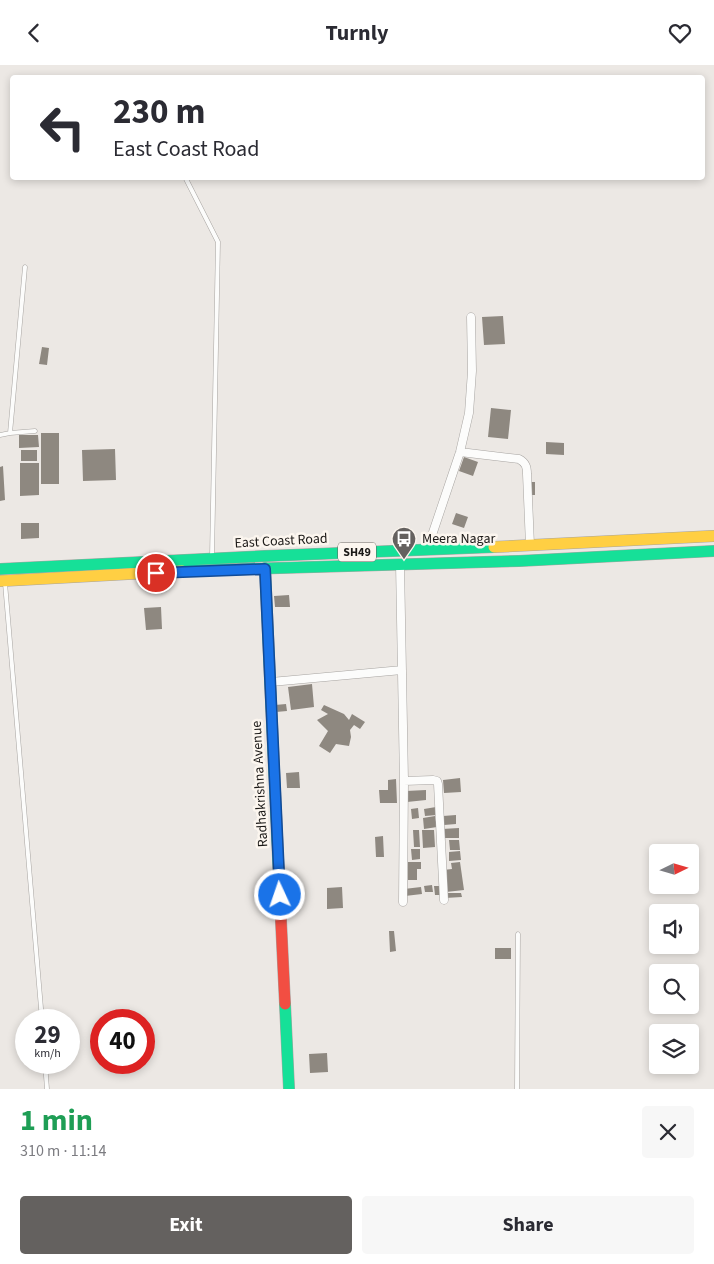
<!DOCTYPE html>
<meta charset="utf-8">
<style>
:root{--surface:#fff;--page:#f7f7f7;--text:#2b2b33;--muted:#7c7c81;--accent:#64615f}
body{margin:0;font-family:"Source Sans 3",sans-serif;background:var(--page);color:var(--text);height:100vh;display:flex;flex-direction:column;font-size:19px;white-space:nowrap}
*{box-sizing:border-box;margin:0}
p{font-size:16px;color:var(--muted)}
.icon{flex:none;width:28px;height:28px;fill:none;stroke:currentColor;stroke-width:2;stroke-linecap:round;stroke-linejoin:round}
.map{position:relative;height:1024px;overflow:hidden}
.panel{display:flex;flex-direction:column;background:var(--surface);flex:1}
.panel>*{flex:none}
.banner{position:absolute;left:10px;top:10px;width:695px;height:105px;border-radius:5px;box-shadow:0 2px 8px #0003;background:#fff;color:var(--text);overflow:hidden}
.needle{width:32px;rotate:85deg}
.controls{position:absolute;left:649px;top:779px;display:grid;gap:10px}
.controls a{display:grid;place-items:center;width:50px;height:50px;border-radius:5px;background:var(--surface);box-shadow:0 2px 8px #0003;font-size:25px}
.speed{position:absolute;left:15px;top:944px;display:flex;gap:10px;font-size:25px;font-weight:700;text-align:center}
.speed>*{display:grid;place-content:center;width:65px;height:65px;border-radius:50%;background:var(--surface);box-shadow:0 2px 8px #0003;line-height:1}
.speed small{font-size:12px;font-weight:400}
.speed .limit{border:8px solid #d22;background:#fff;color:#111}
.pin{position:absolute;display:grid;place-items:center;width:42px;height:42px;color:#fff;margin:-21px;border:2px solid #fff;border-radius:50%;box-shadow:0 1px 5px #0007}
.me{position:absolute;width:55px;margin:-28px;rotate:357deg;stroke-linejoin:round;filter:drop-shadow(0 0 4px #0008)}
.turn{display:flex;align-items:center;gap:18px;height:105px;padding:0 20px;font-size:22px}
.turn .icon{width:65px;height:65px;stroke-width:2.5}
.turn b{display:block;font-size:35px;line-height:42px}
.round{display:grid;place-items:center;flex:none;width:52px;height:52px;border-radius:5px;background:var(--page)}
.head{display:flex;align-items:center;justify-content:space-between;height:85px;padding:0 20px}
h1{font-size:30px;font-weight:700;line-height:38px;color:#1e9e55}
.primary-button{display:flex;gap:10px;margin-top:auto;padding:10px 20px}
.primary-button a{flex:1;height:58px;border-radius:5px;background:var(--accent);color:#fff;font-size:20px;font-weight:700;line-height:58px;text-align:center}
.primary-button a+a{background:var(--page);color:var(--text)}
header{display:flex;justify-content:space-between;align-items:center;height:65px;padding:0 20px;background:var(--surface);font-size:22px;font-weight:700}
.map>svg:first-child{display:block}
.building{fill:#8e8880}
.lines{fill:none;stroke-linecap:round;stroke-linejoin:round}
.lane-casing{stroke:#a7a4a1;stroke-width:5}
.street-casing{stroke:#a7a4a1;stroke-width:9}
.fast-casing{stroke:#a7a4a1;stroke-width:12}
.slow-casing{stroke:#a7a4a1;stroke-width:12}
.jam-casing{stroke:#a7a4a1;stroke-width:12}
.lane{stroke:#fcfcfb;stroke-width:4}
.street{stroke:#fcfcfb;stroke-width:8}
.fast{stroke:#16e098;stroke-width:11}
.slow{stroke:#ffcf43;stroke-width:11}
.jam{stroke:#f24e42;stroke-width:11}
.route-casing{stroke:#114b97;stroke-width:12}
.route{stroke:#1a73e8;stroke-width:9}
.labels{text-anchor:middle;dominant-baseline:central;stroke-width:5;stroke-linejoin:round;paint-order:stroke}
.shield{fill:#fcf6ef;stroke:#5e5b58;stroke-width:1}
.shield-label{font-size:12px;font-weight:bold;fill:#1b1917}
.poi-label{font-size:14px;fill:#1b1917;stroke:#fcf6ef;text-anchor:start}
.street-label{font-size:14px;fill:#1b1917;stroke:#fcf6ef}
</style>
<header><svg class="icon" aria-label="back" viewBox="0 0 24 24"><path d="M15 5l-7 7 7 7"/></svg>Turnly<svg class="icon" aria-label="heart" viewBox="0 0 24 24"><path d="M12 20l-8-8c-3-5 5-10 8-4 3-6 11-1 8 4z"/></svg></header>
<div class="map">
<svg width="714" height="1024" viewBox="0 0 714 1024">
<rect width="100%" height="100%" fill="#ece8e4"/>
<path class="building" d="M 503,251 L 505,279 L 484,280 L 482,252 Z
M 42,282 L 49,283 L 47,300 L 39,299 Z
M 491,343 L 511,345 L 508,374 L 488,372 Z
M 41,368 L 59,368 L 59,419 L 41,419 Z
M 19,370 L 38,370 L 39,382 L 19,383 Z
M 546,377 L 564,378 L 564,390 L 546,389 Z
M 115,384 L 116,415 L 83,416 L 82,385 Z
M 21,385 L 37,385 L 37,396 L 21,396 Z
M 464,392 L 478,397 L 473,411 L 459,406 Z
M 20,398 L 39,398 L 39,430 L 20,431 Z
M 3,401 L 5,435 L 0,436 L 0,402 Z
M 529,417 L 535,417 L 535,430 L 529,430 Z
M 456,448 L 468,452 L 464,463 L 452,459 Z
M 21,458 L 39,458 L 39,473 L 21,474 Z
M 289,530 L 290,542 L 275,542 L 274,531 Z
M 161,542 L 162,564 L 146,565 L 144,543 Z
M 312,619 L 314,642 L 291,645 L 288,622 Z
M 286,639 L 287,646 L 276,647 L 275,640 Z
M 324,640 L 344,649 L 349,655 L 352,649 L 365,657 L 360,664 L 354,660 L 350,665 L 351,672 L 349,681 L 336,679 L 330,688 L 319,681 L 328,666 L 317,655 L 328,649 L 321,645 Z
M 299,707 L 300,723 L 287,723 L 286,708 Z
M 460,713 L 461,727 L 444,728 L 443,715 Z
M 396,714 L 397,738 L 380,738 L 379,725 L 388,725 L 388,715 Z
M 426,725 L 426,735 L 407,737 L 406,726 Z
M 436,742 L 437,750 L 425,751 L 424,744 Z
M 418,743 L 419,753 L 412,754 L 411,744 Z
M 456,750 L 456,759 L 444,760 L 443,751 Z
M 435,751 L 437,762 L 424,764 L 423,753 Z
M 459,763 L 459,773 L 443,773 L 442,764 Z
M 413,765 L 419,765 L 420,782 L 414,782 Z
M 422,765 L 434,765 L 435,782 L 423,783 Z
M 383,771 L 384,792 L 376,792 L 375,772 Z
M 449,775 L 459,775 L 460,785 L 450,785 Z
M 411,784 L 420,784 L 420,794 L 412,795 Z
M 460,786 L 461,795 L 449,796 L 449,787 Z
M 408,797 L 421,797 L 421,804 L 417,804 L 417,815 L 408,815 Z
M 460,797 L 464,825 L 446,827 L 443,805 L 452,804 L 451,798 Z
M 432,820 L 433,827 L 425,827 L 424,821 Z
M 434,821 L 440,821 L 441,830 L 435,830 Z
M 342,822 L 343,843 L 327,844 L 327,823 Z
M 421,822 L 422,829 L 405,831 L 404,824 Z
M 445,828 L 461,828 L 462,832 L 445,833 Z
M 389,866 L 394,866 L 396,886 L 390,887 Z
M 495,883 L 511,883 L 511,894 L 495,894 Z
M 327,988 L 328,1007 L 310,1008 L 309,989 Z"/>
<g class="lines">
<defs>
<path id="lane" d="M 185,112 L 218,177 L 212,492
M 10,368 L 25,202
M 0,370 L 10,368 L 35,366
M 5,518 L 42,955
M 45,998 L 47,1024
M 517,1024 L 518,869"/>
<path id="street" d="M 460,387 L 519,394 C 526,398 527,402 527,409 L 530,480
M 427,485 L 460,387 L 469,348 L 472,306 L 471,252
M 400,499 L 404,716 L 403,837
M 271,617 L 402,605
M 404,716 L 433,715 L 437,716 L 438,719 L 444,835"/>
<path id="fast" d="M 265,503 L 279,815
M 0,504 L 265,491 L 494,482
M 182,506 L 519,496 L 714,486
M 285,939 L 289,1024"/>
<path id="slow" d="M 494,482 L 714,471
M 0,516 L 182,506"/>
<path id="jam" d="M 279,815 L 285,939"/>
</defs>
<use href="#lane" class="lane-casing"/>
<use href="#street" class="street-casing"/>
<use href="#fast" class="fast-casing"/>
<use href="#slow" class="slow-casing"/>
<use href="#jam" class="jam-casing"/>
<use href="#lane" class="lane"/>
<use href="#street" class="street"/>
<use href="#fast" class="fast"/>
<use href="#slow" class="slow"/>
<use href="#jam" class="jam"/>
</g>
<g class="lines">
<defs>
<path id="route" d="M 156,508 L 265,504 L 280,830"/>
</defs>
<use href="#route" class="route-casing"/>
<use href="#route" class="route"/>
</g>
<defs>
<symbol id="bus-pin" viewBox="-11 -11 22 30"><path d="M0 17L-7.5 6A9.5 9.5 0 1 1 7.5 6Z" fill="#64615f" stroke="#fcf6ef"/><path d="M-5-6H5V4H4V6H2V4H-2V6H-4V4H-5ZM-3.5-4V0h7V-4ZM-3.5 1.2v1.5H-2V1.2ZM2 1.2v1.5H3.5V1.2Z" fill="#fff"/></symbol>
</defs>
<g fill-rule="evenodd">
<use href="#bus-pin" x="390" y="460" width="28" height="38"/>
</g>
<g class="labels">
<rect class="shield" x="338" y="477.5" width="38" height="19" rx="4"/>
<g class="shield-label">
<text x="357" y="487">SH49</text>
</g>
<g class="poi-label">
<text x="422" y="474">Meera Nagar</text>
</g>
<g class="street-label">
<text transform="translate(281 476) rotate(-3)">East Coast Road</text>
<text transform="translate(260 719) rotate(-93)">Radhakrishna Avenue</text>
</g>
</g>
</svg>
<div class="controls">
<a><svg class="needle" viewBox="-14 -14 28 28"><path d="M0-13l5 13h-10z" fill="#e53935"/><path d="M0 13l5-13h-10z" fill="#7c7c81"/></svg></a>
<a><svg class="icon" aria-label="sound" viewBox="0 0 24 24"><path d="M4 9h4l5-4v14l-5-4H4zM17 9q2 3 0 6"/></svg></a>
<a><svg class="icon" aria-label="search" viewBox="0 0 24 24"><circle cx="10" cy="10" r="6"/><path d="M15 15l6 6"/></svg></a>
<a><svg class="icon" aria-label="layers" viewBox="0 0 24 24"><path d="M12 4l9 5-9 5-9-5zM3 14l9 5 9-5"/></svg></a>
</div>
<div class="speed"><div>29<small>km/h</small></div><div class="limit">40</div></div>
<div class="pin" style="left:156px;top:508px;background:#d93025"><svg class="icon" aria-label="arrive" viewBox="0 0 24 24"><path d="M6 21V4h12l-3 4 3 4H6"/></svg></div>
<svg class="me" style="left:280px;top:830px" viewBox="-20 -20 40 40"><circle r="17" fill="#1a73e8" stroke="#fff" stroke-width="3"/><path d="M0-11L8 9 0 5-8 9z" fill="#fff"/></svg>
<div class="banner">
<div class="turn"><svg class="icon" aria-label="left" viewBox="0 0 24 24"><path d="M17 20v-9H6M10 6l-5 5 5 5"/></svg><div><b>230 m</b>East Coast Road</div></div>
</div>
</div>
<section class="panel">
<div class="head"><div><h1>1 min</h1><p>310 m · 11:14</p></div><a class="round"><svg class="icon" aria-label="close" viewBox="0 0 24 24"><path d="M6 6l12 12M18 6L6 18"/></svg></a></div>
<div class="primary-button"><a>Exit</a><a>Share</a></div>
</section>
